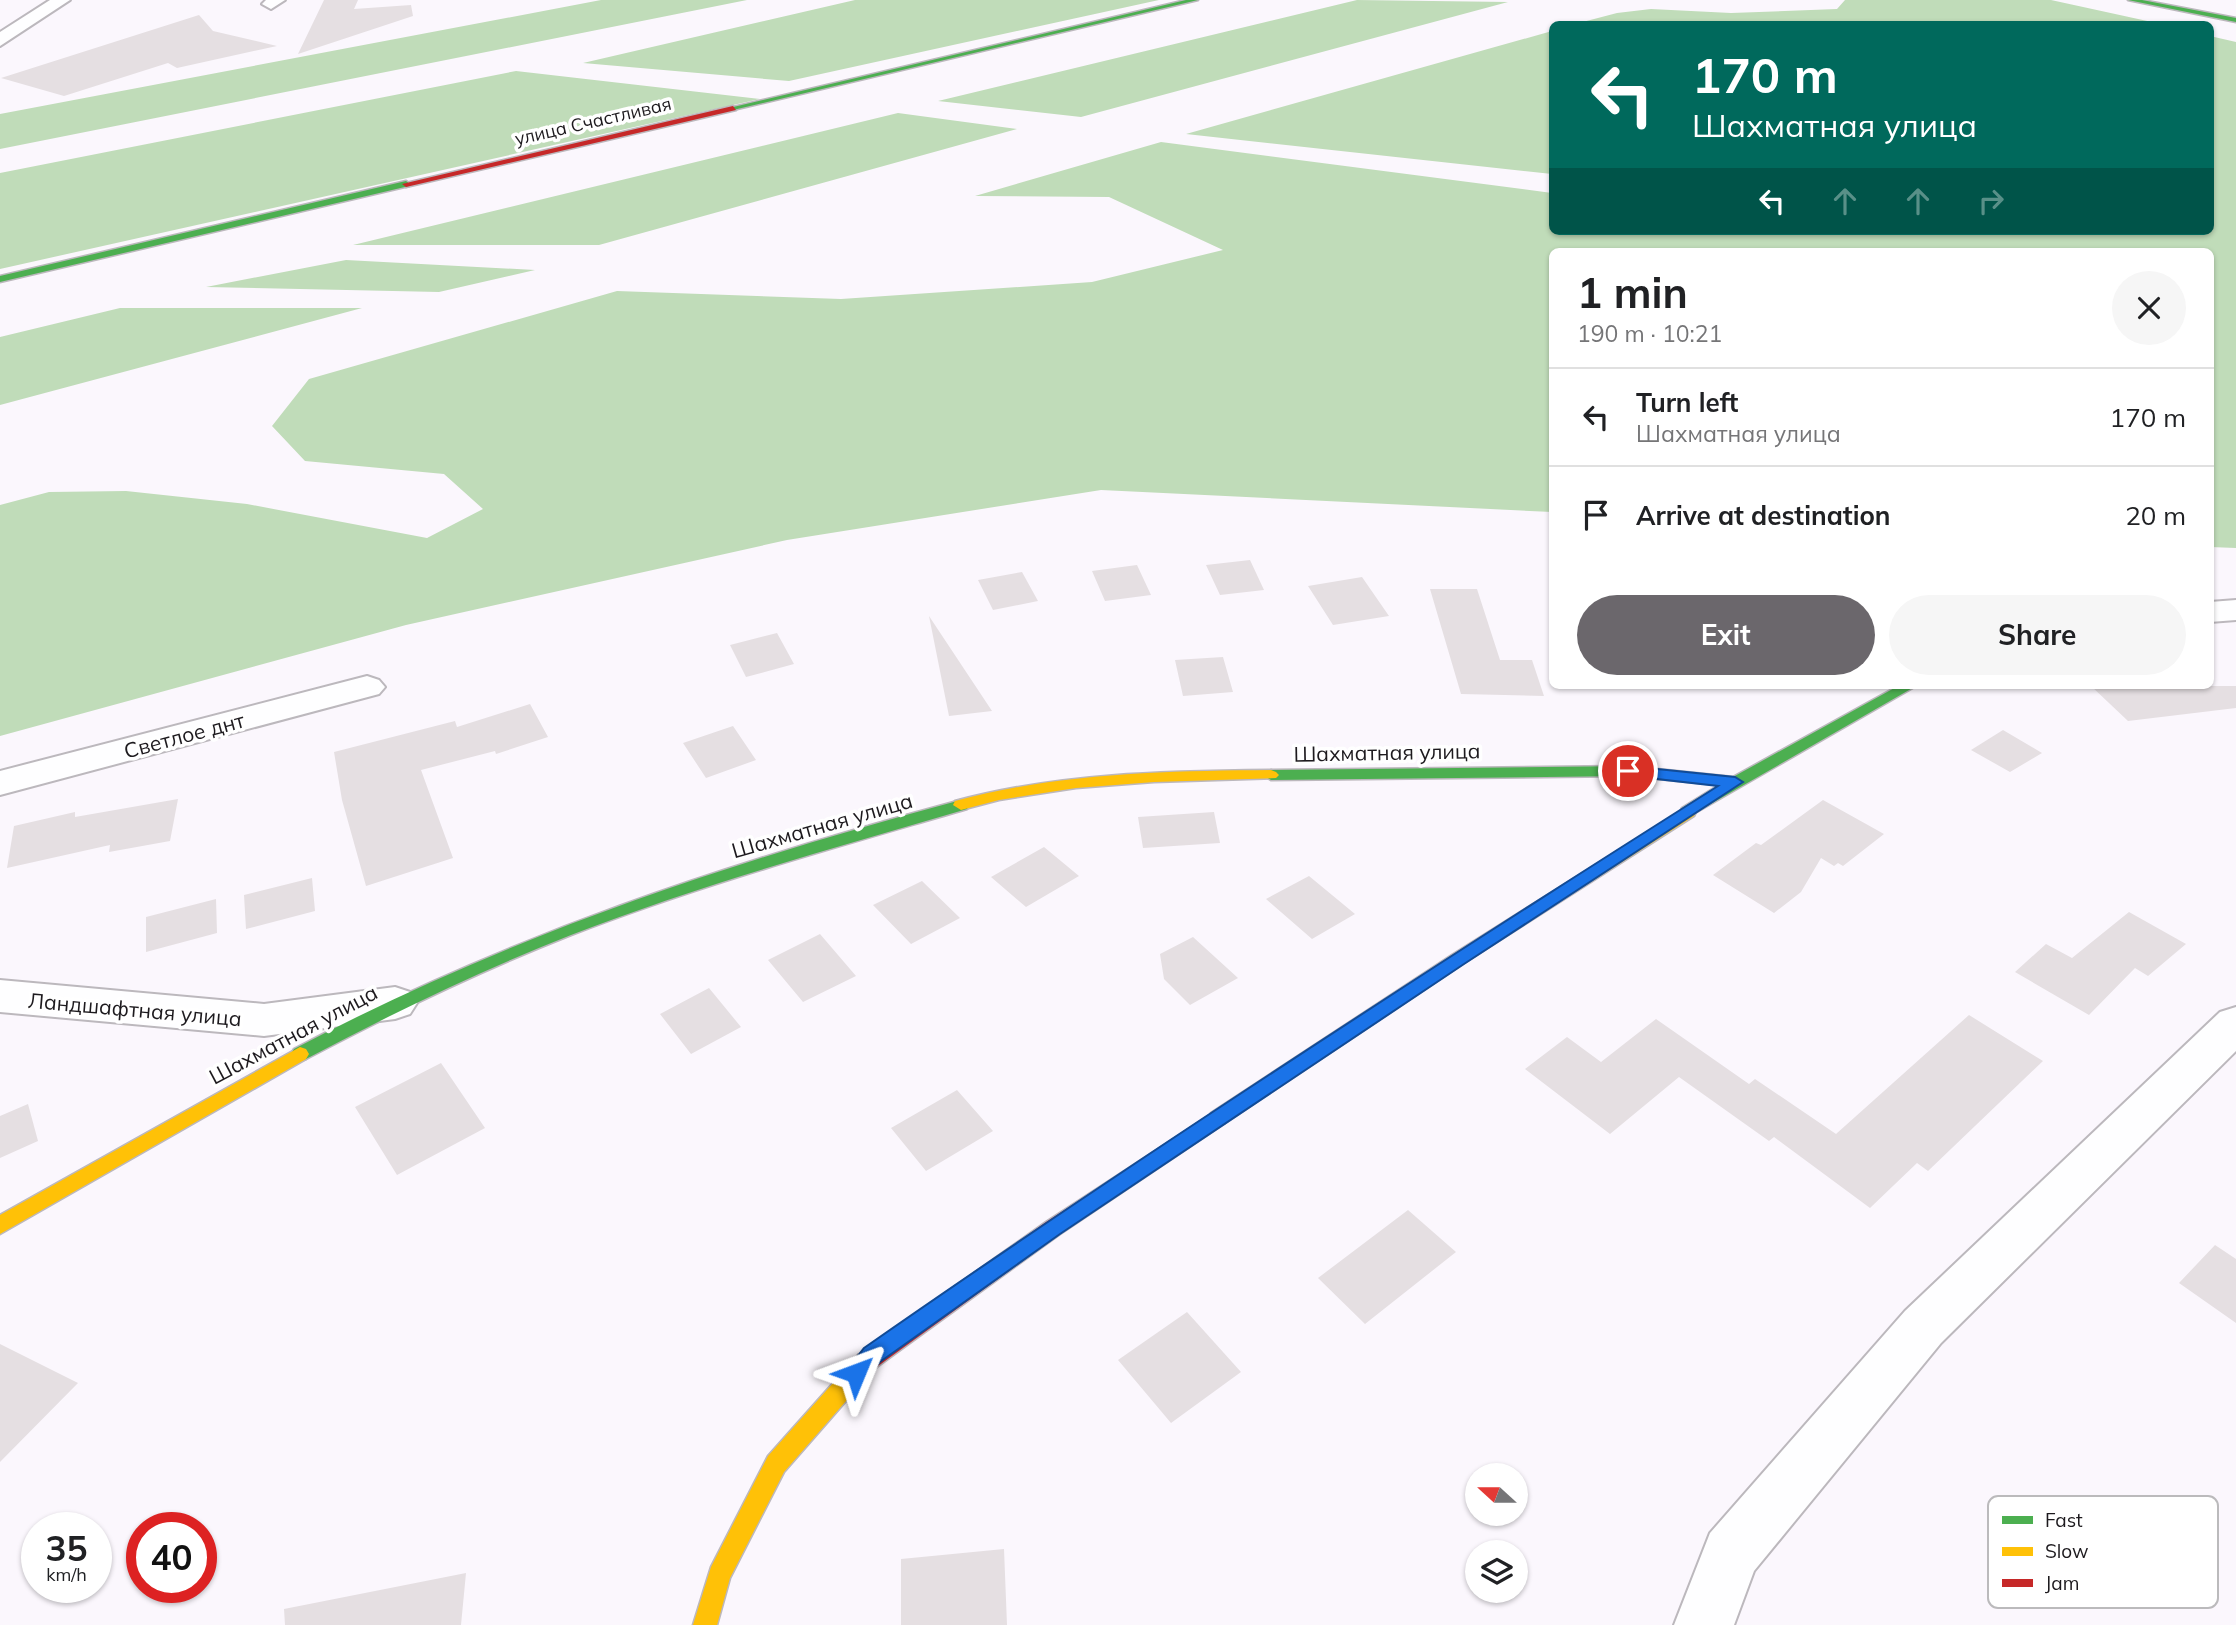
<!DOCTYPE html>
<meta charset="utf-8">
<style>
:root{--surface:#fff;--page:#f6f6f6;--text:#202124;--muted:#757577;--line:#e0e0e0;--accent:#6b676c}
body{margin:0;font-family:Mulish,sans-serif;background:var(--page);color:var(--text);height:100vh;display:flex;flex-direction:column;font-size:26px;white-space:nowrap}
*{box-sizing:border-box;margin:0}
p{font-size:23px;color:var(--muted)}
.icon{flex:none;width:38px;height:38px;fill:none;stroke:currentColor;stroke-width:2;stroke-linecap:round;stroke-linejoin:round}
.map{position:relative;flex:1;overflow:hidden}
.sheet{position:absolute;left:1549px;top:248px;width:665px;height:441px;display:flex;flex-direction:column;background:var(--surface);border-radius:10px;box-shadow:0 2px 5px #0004}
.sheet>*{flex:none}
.hud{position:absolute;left:1549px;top:21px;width:665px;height:214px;border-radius:10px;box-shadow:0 2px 5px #0004;background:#00695c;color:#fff;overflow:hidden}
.needle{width:46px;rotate:291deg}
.tools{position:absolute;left:1465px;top:1463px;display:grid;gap:14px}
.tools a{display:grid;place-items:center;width:63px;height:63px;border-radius:50%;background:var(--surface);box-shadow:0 2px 5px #0004;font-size:35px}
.speed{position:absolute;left:21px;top:1512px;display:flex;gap:14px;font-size:35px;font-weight:700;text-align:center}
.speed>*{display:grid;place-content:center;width:91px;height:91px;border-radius:50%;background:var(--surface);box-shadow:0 2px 5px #0004;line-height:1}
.speed small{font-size:18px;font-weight:400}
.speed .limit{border:10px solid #d22;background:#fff;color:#111}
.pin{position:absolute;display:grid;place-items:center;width:60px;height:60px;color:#fff;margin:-30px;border:4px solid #fff;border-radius:50%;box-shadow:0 2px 7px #0007}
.me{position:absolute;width:77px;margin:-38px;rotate:46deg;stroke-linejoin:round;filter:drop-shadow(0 0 5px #0008)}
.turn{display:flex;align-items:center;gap:24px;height:147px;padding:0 28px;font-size:32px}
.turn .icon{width:91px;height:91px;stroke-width:2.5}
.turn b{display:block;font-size:49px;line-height:60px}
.lanes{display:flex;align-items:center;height:66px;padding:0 28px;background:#0003;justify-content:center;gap:35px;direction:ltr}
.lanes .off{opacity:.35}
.round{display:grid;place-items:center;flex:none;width:74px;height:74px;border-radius:37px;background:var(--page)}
.head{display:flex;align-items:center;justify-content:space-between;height:119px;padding:0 28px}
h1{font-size:42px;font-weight:700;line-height:52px}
.primary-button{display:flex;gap:14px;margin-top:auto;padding:14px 28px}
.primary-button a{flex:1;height:80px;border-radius:42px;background:var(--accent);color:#fff;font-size:28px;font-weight:700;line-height:80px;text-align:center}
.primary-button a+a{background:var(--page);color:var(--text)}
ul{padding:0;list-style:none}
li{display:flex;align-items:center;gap:21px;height:98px;padding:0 28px;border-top:2px solid var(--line)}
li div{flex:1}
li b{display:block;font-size:26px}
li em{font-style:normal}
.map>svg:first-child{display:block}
.forest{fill:#c0dcb9}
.building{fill:#e5dfe2}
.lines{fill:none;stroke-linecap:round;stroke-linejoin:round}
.street-casing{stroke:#bcb8bd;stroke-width:4}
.fast-casing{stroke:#bcb8bd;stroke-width:3}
.slow-casing{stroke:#bcb8bd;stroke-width:3}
.jam-casing{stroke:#bcb8bd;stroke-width:3}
.street{fill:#fefeff;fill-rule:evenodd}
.fast{fill:#4caf50;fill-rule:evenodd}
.slow{fill:#ffc107;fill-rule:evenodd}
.jam{fill:#c62828;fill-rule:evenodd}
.route{fill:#1a73e8;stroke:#114b97;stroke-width:2}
.labels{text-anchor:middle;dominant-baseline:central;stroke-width:7;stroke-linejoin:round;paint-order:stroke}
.far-street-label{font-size:18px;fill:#1d1a1e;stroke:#fff}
.street-label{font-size:21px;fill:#1d1a1e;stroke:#fff}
.key{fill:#fff;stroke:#bbbabc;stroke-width:2}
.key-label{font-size:19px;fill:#1d1a1e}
</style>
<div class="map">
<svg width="2236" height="1625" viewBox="0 0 2236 1625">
<rect width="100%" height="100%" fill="#fbf7fd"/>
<path class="forest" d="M 601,0 L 747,0 L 0,149 L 0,114 Z
M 855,0 L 1159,0 L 789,81 L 583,63 Z
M 1357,0 L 1508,2 L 1081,117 L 938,101 Z
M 1845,0 L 2051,0 L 2161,24 L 1575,24 L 1617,13 L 1651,9 L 1731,13 L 1837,9 Z
M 1552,31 L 1552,174 L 1186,134 Z
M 2210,36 L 2236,42 L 2236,548 L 2210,547 L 2210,252 L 1552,252 L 1552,512 L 1101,490 L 787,540 L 406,625 L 0,736 L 0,505 L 49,492 L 126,491 L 247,504 L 427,538 L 483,509 L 444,474 L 305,461 L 272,426 L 309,379 L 617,291 L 841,299 L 1092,282 L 1223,250 L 1109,197 L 975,196 L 1161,142 L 1552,193 L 1552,231 L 2210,231 Z
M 516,71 L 760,99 L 0,269 L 0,173 Z
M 898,113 L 1017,129 L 599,245 L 353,245 Z
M 346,260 L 535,270 L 439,292 L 206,287 Z
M 120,308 L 362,308 L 0,405 L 0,337 Z"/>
<path class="building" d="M 324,0 L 358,0 L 354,9 L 411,5 L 413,16 L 298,54 Z
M 199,15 L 213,31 L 277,46 L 177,68 L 168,63 L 64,96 L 1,78 Z
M 1250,560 L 1264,590 L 1220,595 L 1206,565 Z
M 1137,565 L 1151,595 L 1105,601 L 1092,571 Z
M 1022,572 L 1038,601 L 993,610 L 978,580 Z
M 1362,577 L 1389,616 L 1333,625 L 1308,586 Z
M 1430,589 L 1477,589 L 1500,660 L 1532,660 L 1544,696 L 1461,694 Z
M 929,616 L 992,711 L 949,716 Z
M 777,633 L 794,664 L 746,677 L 730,645 Z
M 1223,657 L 1233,692 L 1183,696 L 1175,660 Z
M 2091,686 L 2236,686 L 2236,708 L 2128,721 Z
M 530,704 L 548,737 L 496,754 L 495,751 L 421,770 L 453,858 L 366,886 L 342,800 L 334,752 L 455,721 L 457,727 Z
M 733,726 L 756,760 L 706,778 L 683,743 Z
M 2003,730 L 2042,753 L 2010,772 L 1971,750 Z
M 178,799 L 170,841 L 109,852 L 110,845 L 7,868 L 14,826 L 75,812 L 75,817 Z
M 1823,800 L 1884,834 L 1843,866 L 1838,863 L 1834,866 L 1821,858 L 1801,892 L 1774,913 L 1713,875 L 1756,843 L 1761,845 Z
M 1214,812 L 1220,843 L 1143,848 L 1138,817 Z
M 1044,847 L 1079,876 L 1026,907 L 991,877 Z
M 1309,876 L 1355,914 L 1312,939 L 1266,899 Z
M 312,878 L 315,911 L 246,929 L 244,895 Z
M 922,881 L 960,918 L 911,944 L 873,905 Z
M 216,899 L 217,933 L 146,952 L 146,917 Z
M 2129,912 L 2186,944 L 2148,976 L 2135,968 L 2089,1015 L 2015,972 L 2046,944 L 2072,958 Z
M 820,934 L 856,976 L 803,1002 L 768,960 Z
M 1193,937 L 1238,978 L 1190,1005 L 1164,979 L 1160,954 Z
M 709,988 L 741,1027 L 691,1054 L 660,1014 Z
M 1969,1015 L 2043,1061 L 1928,1171 L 1917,1163 L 1870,1208 L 1774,1137 L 1769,1141 L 1679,1077 L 1610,1134 L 1525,1069 L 1567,1037 L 1601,1062 L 1656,1019 L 1749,1084 L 1755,1079 L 1836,1134 Z
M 441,1063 L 485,1128 L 397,1175 L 355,1107 Z
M 957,1090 L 993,1131 L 926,1171 L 891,1128 Z
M 28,1104 L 38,1141 L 0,1158 L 0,1116 Z
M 1408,1210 L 1456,1252 L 1365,1324 L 1318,1278 Z
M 2215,1245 L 2236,1259 L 2236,1323 L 2179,1283 Z
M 1187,1312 L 1241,1372 L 1171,1423 L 1118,1360 Z
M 0,1344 L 78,1383 L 0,1462 Z
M 1004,1549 L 1007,1625 L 901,1625 L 901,1559 Z
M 466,1573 L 461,1625 L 285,1625 L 284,1609 Z"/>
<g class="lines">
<defs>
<path id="street" d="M 50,0 L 70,0 L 0,46 L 0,32 Z
M 266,0 L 285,0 L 271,9 L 262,4 Z
M 2236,600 L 2236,620 L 2210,622 L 2210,602 Z
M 367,676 L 379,680 L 385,687 L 379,694 L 0,795 L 0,771 Z
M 0,980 L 264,1004 L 395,987 L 410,992 L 417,1003 L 410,1014 L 395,1019 L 264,1036 L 0,1012 Z
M 2236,1007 L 2236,1051 L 1941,1343 L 1754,1571 L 1734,1625 L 1674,1625 L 1710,1533 L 1905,1311 L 2220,1012 Z"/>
<path id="fast" d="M 1186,0 L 1198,0 L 733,110 L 729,108 Z
M 2128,0 L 2142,0 L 2236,18 L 2236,22 Z
M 406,181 L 410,184 L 409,186 L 0,282 L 0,276 Z
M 1898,686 L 1916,686 L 1688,817 L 1682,816 L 1680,812 L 1682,808 L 1719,785 L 1628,776 L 1271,780 L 1263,775 L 1271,770 L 1628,766 L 1733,777 Z
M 961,800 L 967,801 L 969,805 L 967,809 C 834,848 700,885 571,935 C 480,971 393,1013 306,1059 L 300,1061 L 294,1059 L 291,1054 L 294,1049 C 508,936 727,863 961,800 Z"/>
<path id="slow" d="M 1271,770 L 1276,772 L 1279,775 L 1276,778 L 1154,782 L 1076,788 L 999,800 L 961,810 L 953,805 L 955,801 C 1059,773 1164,771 1271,770 Z
M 1688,807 L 1694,808 L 1696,812 L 1694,816 L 1464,963 L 1225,1123 L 1218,1126 L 1211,1123 L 1208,1118 L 1211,1113 L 1452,955 Z
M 300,1047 L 306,1049 L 309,1054 L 306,1059 L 0,1234 L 0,1215 Z
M 866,1352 L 874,1355 L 877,1362 L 874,1369 L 784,1472 L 730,1578 L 717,1625 L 693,1625 L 711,1567 L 768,1456 L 858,1355 Z"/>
<path id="jam" d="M 733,106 L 736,110 L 406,187 L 402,184 Z
M 1218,1110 L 1225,1113 L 1228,1118 L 1225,1123 L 1060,1234 L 874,1369 L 866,1372 L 858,1369 L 855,1362 L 858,1355 L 1046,1222 Z"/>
</defs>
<use href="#street" class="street-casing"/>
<use href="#fast" class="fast-casing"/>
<use href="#slow" class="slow-casing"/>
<use href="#jam" class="jam-casing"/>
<use href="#street" class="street"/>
<use href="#fast" class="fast"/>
<use href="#slow" class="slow"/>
<use href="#jam" class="jam"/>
</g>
<path class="route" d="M 1628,766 L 1735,777 L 1743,782 L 1464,964 L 1060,1234 L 880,1362 L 864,1380 L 856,1383 L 848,1380 L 845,1373 L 864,1348 C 1144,1153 1430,968 1718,786 L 1622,775 L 1622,768 Z"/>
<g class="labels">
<g class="far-street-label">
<text transform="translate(593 121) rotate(-13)">улица Счастливая</text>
</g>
<g class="street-label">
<text transform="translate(184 735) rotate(-15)">Светлое днт</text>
<text transform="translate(1387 752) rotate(-1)">Шахматная улица</text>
<text transform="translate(822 825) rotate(-16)">Шахматная улица</text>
<text transform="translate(135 1009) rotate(5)">Ландшафтная улица</text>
<text transform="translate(293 1034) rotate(-28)">Шахматная улица</text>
</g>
</g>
<rect x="1988" y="1496" width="230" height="112" rx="10" class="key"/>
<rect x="2002" y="1516" width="31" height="8" fill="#4caf50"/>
<rect x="2002" y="1547" width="31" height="9" fill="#ffc107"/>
<rect x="2002" y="1579" width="31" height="8" fill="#c62828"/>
<g class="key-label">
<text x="2045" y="1527">Fast</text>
<text x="2045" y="1558">Slow</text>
<text x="2045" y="1590">Jam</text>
</g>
</svg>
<div class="tools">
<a><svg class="needle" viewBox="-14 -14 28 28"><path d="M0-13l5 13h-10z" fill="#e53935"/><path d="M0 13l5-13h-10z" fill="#757577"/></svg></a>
<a><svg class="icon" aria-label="layers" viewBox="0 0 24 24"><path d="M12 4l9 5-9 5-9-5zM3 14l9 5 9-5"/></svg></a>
</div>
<div class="speed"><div>35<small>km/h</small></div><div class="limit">40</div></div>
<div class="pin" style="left:1628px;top:771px;background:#d93025"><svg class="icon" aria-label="arrive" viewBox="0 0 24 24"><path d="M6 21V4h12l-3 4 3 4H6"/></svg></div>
<svg class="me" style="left:856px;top:1373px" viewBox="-20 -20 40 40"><path d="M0-17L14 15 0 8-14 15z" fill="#1a73e8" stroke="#fff" stroke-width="4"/></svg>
<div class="hud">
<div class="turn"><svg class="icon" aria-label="left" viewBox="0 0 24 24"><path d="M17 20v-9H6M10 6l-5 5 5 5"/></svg><div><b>170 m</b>Шахматная улица</div></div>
<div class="lanes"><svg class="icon" aria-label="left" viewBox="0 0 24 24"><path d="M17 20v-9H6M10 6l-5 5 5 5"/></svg><svg class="icon off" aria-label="ahead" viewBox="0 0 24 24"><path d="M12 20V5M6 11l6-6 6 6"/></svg><svg class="icon off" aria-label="ahead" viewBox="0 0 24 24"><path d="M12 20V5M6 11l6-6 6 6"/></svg><svg class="icon off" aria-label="right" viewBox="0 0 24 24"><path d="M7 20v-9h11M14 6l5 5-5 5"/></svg></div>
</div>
<section class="sheet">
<div class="head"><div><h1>1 min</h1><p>190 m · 10:21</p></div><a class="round"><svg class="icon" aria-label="close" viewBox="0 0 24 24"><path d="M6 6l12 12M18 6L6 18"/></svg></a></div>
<ul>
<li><svg class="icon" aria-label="left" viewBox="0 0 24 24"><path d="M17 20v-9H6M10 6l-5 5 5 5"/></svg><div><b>Turn left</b><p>Шахматная улица</p></div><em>170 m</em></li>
<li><svg class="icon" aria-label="arrive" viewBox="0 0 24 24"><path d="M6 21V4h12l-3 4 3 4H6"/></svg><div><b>Arrive at destination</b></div><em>20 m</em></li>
</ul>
<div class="primary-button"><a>Exit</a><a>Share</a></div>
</section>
</div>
